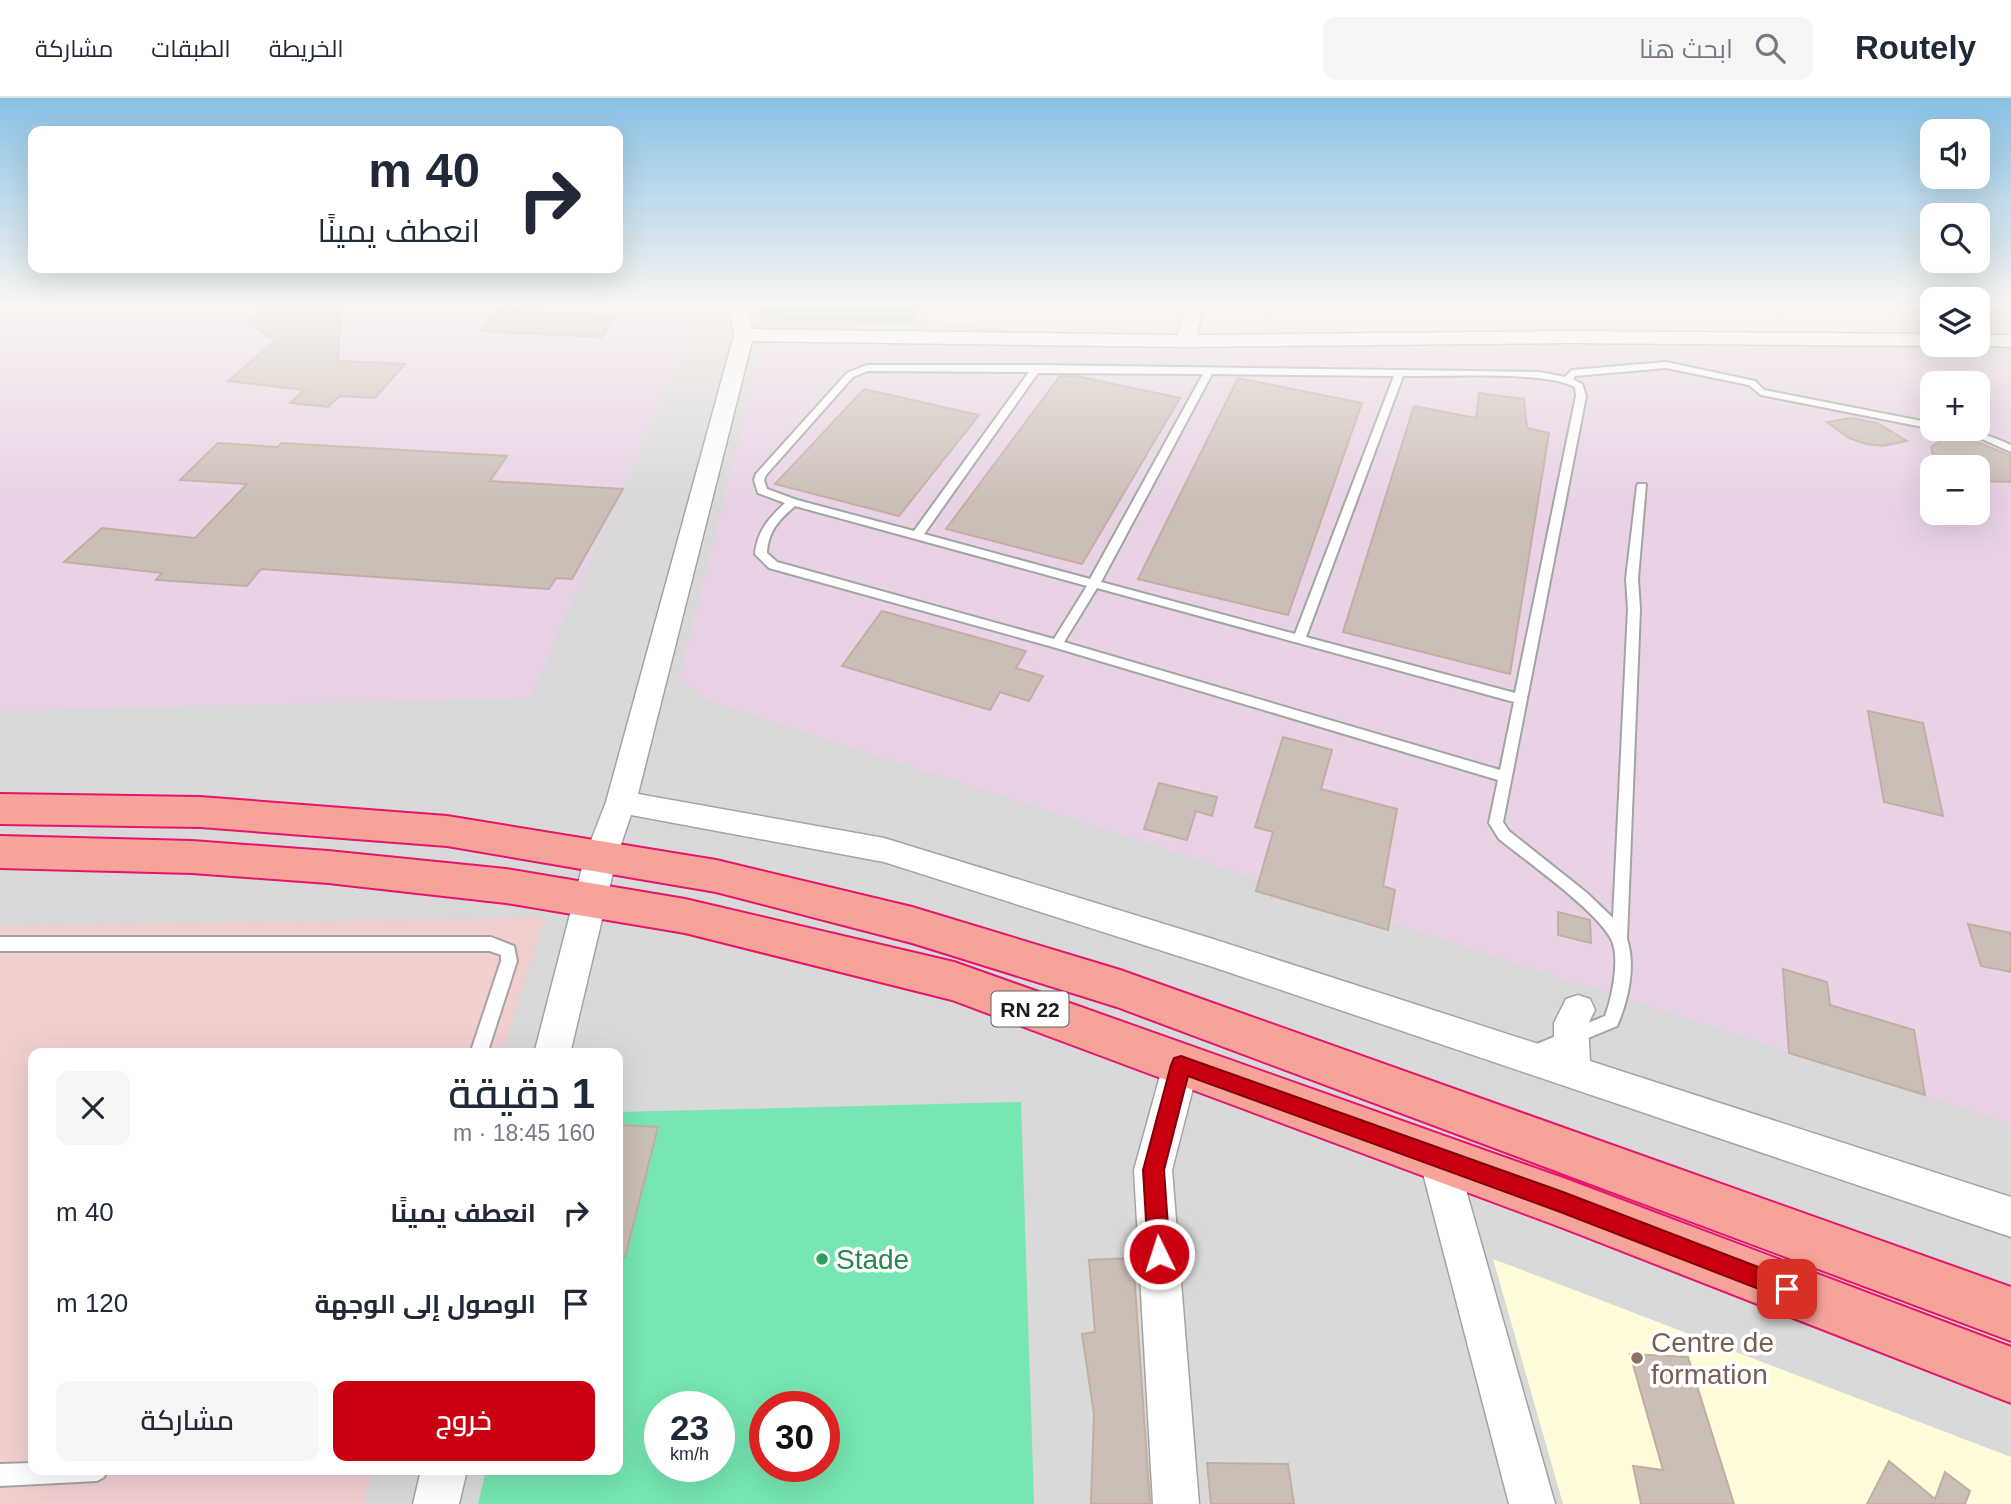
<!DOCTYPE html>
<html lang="ar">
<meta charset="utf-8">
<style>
:root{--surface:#fff;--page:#f6f6f7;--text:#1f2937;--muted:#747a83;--line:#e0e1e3;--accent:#c80010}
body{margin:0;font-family:Arial,Cairo,sans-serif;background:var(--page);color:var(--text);direction:rtl;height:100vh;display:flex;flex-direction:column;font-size:26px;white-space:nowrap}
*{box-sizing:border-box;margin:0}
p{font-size:23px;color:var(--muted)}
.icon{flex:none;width:38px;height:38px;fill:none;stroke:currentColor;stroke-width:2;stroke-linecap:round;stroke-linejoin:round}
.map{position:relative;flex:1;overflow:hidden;direction:ltr}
.sheet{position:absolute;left:28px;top:950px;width:595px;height:427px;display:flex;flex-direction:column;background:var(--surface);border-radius:14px;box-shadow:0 7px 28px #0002;direction:rtl}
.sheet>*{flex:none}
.banner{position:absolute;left:28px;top:28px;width:595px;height:147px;border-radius:14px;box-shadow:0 7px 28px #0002;direction:rtl;background:#fff;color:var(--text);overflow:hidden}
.buttons{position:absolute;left:1920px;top:21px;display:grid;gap:14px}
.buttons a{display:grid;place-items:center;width:70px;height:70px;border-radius:14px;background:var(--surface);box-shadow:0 7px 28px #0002;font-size:35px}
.speed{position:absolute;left:644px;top:1293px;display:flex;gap:14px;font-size:35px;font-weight:700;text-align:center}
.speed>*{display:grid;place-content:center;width:91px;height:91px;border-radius:50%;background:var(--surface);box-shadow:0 7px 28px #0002;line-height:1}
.speed small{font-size:18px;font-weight:400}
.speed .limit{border:10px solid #d22;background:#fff;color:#111}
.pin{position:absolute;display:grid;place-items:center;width:60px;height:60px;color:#fff;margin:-30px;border-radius:14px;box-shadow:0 4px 10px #0006}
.me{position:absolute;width:77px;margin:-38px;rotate:356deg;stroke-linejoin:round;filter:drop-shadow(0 0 5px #0008)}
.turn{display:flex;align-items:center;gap:24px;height:147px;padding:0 28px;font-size:32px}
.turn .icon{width:91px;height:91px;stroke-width:2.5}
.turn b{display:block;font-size:49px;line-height:60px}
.round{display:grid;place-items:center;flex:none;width:74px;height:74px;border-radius:14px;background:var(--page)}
.head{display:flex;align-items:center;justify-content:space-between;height:119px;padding:0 28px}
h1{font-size:42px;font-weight:600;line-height:52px}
.cta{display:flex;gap:14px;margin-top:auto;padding:14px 28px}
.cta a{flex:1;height:80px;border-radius:14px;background:var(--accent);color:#fff;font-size:28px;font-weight:600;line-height:80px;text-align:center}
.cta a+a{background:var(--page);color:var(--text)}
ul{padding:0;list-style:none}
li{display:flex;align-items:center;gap:21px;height:91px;padding:0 28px}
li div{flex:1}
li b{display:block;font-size:26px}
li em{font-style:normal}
header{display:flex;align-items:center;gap:42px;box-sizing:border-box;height:98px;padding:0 35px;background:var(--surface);border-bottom:2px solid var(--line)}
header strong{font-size:33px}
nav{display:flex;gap:38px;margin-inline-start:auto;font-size:24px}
.search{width:490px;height:63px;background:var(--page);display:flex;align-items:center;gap:18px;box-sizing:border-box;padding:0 24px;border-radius:14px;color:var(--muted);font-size:26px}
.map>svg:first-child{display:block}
.residential{fill:#dad9d9;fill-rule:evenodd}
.commercial{fill:#f2cecf}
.industrial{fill:#e9d2e6;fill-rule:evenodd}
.education{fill:#fffcd9}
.cemetery{fill:#a0caa3}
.pitch{fill:#76e6b2;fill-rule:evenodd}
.building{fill:#cbbeb7;stroke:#c2ada2;stroke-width:2}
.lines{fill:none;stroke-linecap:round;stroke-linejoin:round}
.service-casing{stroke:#a3a3a3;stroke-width:4}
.minor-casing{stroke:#a3a3a3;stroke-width:3}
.trunk-casing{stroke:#e7136c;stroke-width:4}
.service{fill:#fff;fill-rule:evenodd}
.minor{fill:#fff;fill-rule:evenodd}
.trunk{fill:#f6a499;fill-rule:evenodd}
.route{fill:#c80010;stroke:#82000a;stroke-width:2}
.leisure-dot{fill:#2e9e5b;stroke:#fff;stroke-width:2.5}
.education-dot{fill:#8d6e63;stroke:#fff;stroke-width:2.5}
.labels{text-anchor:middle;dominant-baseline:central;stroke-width:7;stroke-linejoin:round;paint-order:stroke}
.shield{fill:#fff;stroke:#606060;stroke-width:2}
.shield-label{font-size:21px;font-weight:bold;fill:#1c1c1c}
.near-leisure-label{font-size:28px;fill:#27864d;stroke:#fff;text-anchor:start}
.near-education-label{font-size:28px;fill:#785e54;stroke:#fff;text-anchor:start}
</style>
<header>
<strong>Routely</strong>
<div class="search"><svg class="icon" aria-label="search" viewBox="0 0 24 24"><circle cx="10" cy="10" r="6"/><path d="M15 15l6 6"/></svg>ابحث هنا</div>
<nav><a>الخريطة</a><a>الطبقات</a><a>مشاركة</a></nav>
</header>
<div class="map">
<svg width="2011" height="1406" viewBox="0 0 2011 1406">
<rect width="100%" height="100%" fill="#efe9e1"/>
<path class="residential" d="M 0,207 L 802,207 L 1029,234 L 1404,246 L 2011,249 L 2011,1406 L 0,1406 ZM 1932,285 L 1978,285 L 1978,331 L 1932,331 ZM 1932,369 L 1978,369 L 1978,415 L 1932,415 ZM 33,956 L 618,956 L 618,1372 L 33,1372 ZM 660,1309 L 719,1309 L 719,1368 L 660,1368 ZM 765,1309 L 824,1309 L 824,1368 L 765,1368 Z"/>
<path class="commercial" d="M 544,820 L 502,955 L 33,956 L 33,1372 L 373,1372 L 363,1406 L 0,1406 L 0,828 Z"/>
<path class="industrial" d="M 0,207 L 702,207 L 530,600 L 0,613 Z
M 763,244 L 2011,257 L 2011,1026 L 706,602 L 679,581 ZM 1932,285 L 1978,285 L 1978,331 L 1932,331 ZM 1932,369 L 1978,369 L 1978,415 L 1932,415 Z"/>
<path class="education" d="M 1493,1161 L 2011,1359 L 2011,1406 L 1563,1406 Z"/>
<path class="cemetery" d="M 756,207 L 921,207 L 914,226 L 760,221 Z"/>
<path class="pitch" d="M 1021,1004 L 1034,1406 L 478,1406 L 486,1372 L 618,1372 L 618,1014 ZM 660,1309 L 719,1309 L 719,1368 L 660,1368 ZM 765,1309 L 824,1309 L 824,1368 L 765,1368 Z"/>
<path class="building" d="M 267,207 L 345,207 L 335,217 L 340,218 L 338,263 L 405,266 L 375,300 L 340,298 L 328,309 L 290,305 L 304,292 L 228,283 L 275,243 L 248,225 Z
M 497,212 L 616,217 L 602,239 L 480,233 Z
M 1060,278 L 1076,278 L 1180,300 L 1082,466 L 946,431 Z
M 1238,280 L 1362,305 L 1288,517 L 1138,481 Z
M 864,291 L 979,317 L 899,418 L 775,386 Z
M 1479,295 L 1524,301 L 1527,330 L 1549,335 L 1510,576 L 1343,534 L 1414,308 L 1476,320 Z
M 1851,320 L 1877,325 L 1907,343 L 1883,348 L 1866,346 L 1849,340 L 1827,324 Z
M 1944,341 L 1975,343 L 2011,358 L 2011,384 L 1978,383 L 1978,369 L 1946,369 L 1933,357 L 1931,349 Z
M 218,345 L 278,349 L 281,345 L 507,358 L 490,383 L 623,391 L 572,481 L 556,480 L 549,491 L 261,471 L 247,488 L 156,482 L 162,475 L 64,464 L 102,430 L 195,440 L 247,386 L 180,382 Z
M 882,513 L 1026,553 L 1016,570 L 1043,578 L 1029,603 L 1000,594 L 990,612 L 842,568 Z
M 1868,613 L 1923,625 L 1943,718 L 1884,704 Z
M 1283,639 L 1332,652 L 1321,691 L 1397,711 L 1383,788 L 1395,792 L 1388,832 L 1256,793 L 1273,734 L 1255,729 Z
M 1159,685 L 1217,699 L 1212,718 L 1196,713 L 1187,742 L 1144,731 Z
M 1558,814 L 1590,822 L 1591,845 L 1558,837 Z
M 1968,826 L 2011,835 L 2011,874 L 1981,868 Z
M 1783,871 L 1827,884 L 1830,907 L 1914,932 L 1925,997 L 1789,955 Z
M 618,1027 L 658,1029 L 625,1159 L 618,1158 Z
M 1133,1160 L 1150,1406 L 1091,1406 L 1094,1316 L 1082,1236 L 1095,1234 L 1089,1162 Z
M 1630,1256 L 1688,1259 L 1734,1406 L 1641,1406 L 1633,1368 L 1663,1372 Z
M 1889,1363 L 1935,1401 L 1945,1374 L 1970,1393 L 1965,1406 L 1867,1406 Z
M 1207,1365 L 1288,1366 L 1294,1406 L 1211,1406 Z"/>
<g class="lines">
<defs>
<path id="service" d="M 1666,264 L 1755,283 L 1764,292 L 1932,325 L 1933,331 L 1761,297 L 1749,287 L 1666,270 L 1575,278 L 1573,281 L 1582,286 L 1586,298 L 1503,724 L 1509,733 L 1587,795 L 1613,820 L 1628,511 L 1626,481 L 1637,388 L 1638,386 L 1646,386 L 1638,481 L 1640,511 L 1627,841 C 1636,868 1628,903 1617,928 L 1533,963 L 1527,960 L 1525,955 L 1527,950 L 1605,918 C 1612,900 1620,861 1612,843 C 1600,815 1525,762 1499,741 L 1489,725 L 1498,682 L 1053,549 L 769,470 L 755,456 C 757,433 769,420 785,405 L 758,395 L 754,382 L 756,376 L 847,275 L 867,267 L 1037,267 L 1540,274 L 1565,279 L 1572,272 ZM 868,273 L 1029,274 L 914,433 L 797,402 L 767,391 L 764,382 L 766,377 L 853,279 ZM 1038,275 L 1203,276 L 1090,481 L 924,436 ZM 1212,276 L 1394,278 L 1295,536 L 1101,484 ZM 1403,278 C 1443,279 1543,272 1575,289 L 1576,298 L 1515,595 L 1306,539 ZM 795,408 L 1087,488 L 1054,541 L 777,464 L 767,455 C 768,433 779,422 795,408 ZM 1097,490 L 1514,604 L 1500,672 L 1064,544 Z
M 1940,331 C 1966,330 1988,336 2011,347 L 2011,354 L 1982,341 Z
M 0,839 L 491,839 L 514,848 L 517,863 L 487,956 L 470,956 L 501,863 L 501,857 L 490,853 L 0,853 Z
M 33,1365 L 33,1372 L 108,1372 L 104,1379 L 97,1383 L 0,1388 L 0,1366 Z"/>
<path id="minor" d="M 729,207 L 747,207 L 752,231 L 1178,237 L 1185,207 L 1203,207 L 1197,237 L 1568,233 L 1932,236 L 1932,247 L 1936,247 L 1932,248 L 1568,245 L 1186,249 L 752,243 L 638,696 L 884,740 L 1213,841 L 1554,951 L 1554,925 L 1566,901 L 1578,897 L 1590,901 L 1595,912 L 1588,926 L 1590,963 L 2011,1099 L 2011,1139 L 1213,869 L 884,764 L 631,717 L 617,758 L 570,956 L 534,956 L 585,758 L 606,704 L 734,237 Z
M 1978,237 L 2011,237 L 2011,249 L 1971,247 L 1978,247 Z
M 1181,951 L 1194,955 L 1199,967 L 1172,1072 L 1199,1406 L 1153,1406 L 1134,1072 L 1163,967 L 1168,955 Z
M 1438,1041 L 1451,1047 L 1457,1060 L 1555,1406 L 1509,1406 L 1419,1060 L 1425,1047 Z
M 421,1372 L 467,1372 L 459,1406 L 413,1406 Z"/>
<path id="trunk" d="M 0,696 L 200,699 L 447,718 L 716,762 L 912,809 L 1120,872 L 2011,1189 L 2011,1243 L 1117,909 L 912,845 L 716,794 L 447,748 L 200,729 L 0,726 Z
M 0,738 L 192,743 L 328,753 L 506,771 L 685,801 L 954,864 L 1563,1080 L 2011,1249 L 2011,1305 L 1563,1130 L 952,902 L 685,835 L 506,805 L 328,785 L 192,775 L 0,770 Z"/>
</defs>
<use href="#service" class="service-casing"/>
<use href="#minor" class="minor-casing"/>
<use href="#trunk" class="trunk-casing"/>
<use href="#service" class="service"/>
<use href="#minor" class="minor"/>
<use href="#trunk" class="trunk"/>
</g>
<linearGradient id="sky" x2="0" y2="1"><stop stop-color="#89c2e5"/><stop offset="0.51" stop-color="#f8f5f2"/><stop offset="1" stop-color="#f8f5f2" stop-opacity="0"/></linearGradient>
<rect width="2011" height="404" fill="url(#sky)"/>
<path class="route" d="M 1181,958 L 1563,1094 L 1787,1180 L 1795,1183 L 1798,1191 L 1795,1199 L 1787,1202 L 1563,1115 L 1188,978 L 1164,1072 L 1170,1156 L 1167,1163 L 1159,1166 L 1151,1163 L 1148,1156 L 1143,1072 L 1171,967 L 1174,960 Z"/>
<circle class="leisure-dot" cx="822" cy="1161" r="7"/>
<circle class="education-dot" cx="1637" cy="1260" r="7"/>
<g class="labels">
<rect class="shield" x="991.5" y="893.5" width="77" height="35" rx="5"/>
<g class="shield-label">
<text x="1030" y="911">RN 22</text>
</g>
<g class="near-leisure-label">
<text x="836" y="1161">Stade</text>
</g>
<g class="near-education-label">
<text x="1651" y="1244">Centre de<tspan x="1651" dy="32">formation</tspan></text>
</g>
</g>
</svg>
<div class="buttons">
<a><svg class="icon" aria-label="sound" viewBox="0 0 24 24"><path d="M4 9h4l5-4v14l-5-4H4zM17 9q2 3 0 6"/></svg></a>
<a><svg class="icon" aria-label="search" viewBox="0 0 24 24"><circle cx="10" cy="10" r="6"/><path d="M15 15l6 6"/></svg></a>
<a><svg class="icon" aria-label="layers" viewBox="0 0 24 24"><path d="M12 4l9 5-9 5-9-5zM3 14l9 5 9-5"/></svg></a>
<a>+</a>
<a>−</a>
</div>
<div class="speed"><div>23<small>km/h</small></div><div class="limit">30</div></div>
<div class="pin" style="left:1787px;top:1191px;background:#d93025"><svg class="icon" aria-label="arrive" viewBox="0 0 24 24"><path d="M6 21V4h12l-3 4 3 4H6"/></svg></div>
<svg class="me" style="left:1159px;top:1156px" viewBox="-20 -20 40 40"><circle r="17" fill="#c80010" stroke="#fff" stroke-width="3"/><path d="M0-11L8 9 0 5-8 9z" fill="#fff"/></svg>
<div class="banner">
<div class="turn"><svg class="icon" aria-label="right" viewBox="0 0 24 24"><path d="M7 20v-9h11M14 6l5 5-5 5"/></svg><div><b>40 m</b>انعطف يمينًا</div></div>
</div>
<section class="sheet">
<div class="head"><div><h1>1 دقيقة</h1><p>160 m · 18:45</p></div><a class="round"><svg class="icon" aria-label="close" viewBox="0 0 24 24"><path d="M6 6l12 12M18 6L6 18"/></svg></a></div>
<ul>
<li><svg class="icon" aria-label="right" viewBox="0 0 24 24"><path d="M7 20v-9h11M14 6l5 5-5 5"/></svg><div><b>انعطف يمينًا</b></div><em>40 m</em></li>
<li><svg class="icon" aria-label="arrive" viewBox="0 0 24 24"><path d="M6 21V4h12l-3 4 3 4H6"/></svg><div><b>الوصول إلى الوجهة</b></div><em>120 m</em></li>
</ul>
<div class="cta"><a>خروج</a><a>مشاركة</a></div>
</section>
</div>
